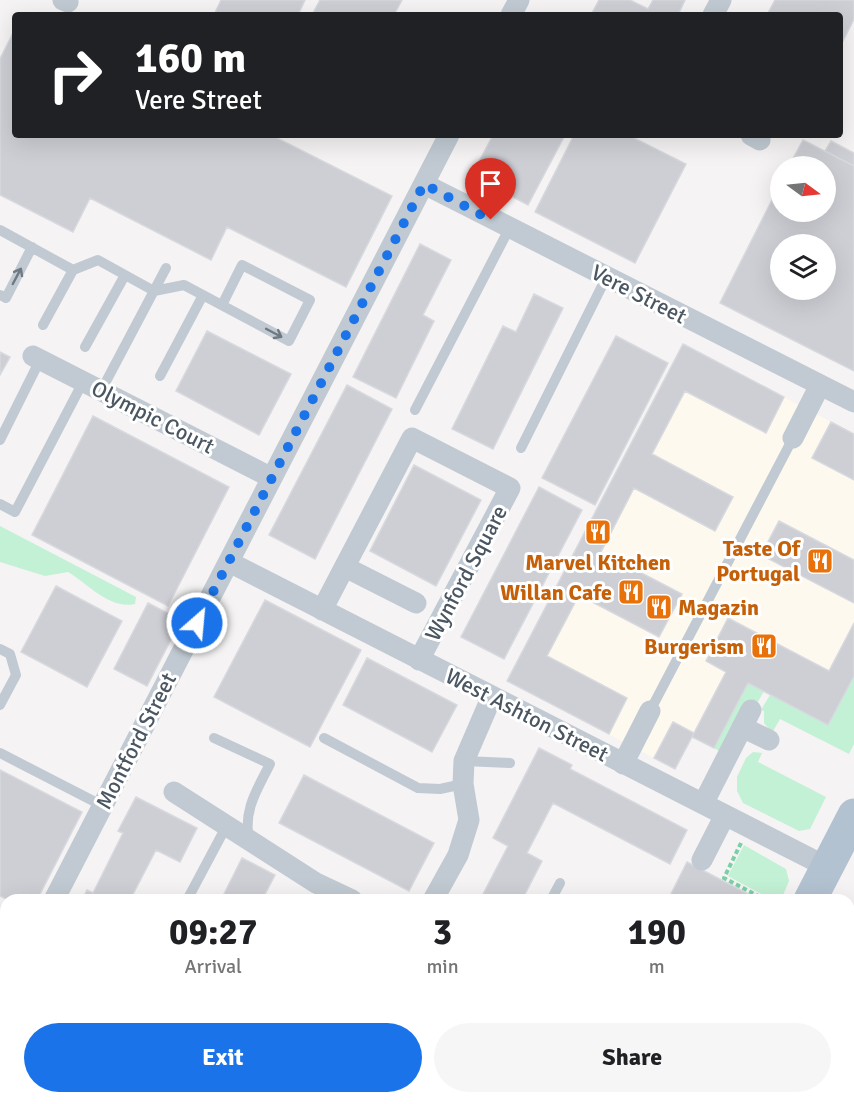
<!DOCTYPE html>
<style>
:root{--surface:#fff;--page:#f6f6f6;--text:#202124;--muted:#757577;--accent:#1a73e8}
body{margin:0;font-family:Signika,sans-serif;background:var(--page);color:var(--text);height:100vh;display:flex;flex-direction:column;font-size:22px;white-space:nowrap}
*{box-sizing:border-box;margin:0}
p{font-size:20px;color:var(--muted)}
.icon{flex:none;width:33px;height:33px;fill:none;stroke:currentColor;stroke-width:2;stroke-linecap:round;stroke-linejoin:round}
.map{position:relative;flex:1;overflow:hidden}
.drawer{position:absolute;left:0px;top:894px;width:855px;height:210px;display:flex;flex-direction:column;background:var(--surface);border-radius:18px 18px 0 0;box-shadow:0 6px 24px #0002}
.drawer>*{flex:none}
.top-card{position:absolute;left:12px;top:12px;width:831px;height:126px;border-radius:6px;box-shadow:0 6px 24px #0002;background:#202124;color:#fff;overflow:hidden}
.needle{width:39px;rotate:105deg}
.fabs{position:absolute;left:770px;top:156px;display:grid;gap:12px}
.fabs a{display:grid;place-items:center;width:66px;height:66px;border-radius:50%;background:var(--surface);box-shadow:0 6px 24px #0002;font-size:30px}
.pin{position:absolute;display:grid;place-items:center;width:51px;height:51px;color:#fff;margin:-62px -26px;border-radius:50% 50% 50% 0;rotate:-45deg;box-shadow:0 0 6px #0007}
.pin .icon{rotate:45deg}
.me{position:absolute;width:66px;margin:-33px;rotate:27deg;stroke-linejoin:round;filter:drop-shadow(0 0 4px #0008)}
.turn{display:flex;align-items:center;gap:21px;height:126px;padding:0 24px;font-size:27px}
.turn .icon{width:78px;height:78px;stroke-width:2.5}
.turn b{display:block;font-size:42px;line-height:51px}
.eta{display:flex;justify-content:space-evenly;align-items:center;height:102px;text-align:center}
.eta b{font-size:36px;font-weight:700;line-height:42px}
.cta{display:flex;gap:12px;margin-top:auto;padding:12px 24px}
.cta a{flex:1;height:69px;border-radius:36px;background:var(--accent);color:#fff;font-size:24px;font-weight:700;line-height:69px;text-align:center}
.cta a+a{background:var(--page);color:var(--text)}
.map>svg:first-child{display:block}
.commercial{fill:#fdf9ef}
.green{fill:#c3f1d5}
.building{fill:#cdcfd5;stroke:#d7d9de;stroke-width:1.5;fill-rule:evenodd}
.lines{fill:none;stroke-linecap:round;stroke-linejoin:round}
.path{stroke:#7ad0a6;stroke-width:4;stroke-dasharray:4.5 3;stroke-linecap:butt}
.lane{stroke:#c1cad2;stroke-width:10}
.street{stroke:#c1cad2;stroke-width:21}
.primary{stroke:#b3c2d1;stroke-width:33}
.oneway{stroke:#6e7983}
.route{stroke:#1a73e8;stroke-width:10;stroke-dasharray:0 18}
.labels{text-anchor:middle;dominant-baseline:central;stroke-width:6;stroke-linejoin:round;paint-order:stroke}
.street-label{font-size:22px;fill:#4a5661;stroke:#fff}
.food-label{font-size:22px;font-weight:bold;fill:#c56008;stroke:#fff;text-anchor:end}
</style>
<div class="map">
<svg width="854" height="1104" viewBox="0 0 854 1104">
<rect width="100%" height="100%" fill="#f5f3f3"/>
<path class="commercial" d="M 683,344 L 854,434 L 854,676 L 828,725 L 748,683 L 714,748 L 692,737 L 675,769 L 507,681 Z"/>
<path class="green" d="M 0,526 L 136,597 L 135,604 C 110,610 87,583 68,572 L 45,576 L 0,562 Z
M 854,676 L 854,744 L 849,754 L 780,719 L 772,733 L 764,723 L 764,711 L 761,710 L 770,695 L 828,725 Z
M 748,683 L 764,691 L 755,707 L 719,751 L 714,748 Z
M 753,752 L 762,753 L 758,762 L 826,797 L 810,829 L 799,831 L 743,803 L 737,791 L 737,777 L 746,758 Z
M 744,845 L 786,869 L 789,881 L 781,900 L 761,900 L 763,895 L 728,876 Z"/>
<path class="building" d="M 221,0 L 305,0 L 298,15 L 214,15 Z
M 320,0 L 402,0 L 394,15 L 312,15 Z
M 599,0 L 630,0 L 648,9 L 653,0 L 685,0 L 678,15 L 591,15 Z
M 775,0 L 854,0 L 854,19 L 840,47 L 840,15 L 767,15 Z
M 15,29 L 15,135 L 271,135 L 392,196 L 346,287 L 227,227 L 211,260 L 90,198 L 73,232 L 0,195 L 0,59 Z
M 493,135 L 565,135 L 528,205 L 472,175 Z
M 574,135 L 628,135 L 686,164 L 635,263 L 535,212 Z
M 803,140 L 854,166 L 854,371 L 720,303 L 780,184 L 780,212 L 825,212 L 825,166 L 789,166 ZM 780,244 L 825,244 L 825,290 L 780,290 Z
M 831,141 L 854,153 L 854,166 L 825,151 Z
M 420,244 L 451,260 L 423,315 L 434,321 L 396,398 L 353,377 Z
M 534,294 L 563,308 L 493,449 L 452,429 L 503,326 L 516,332 Z
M 207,331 L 291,374 L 259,435 L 176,391 Z
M 616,336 L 668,363 L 595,505 L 542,478 Z
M 683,344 L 784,397 L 766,433 L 685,391 L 652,454 L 733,497 L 715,531 L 634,488 L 601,552 L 682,594 L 659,637 L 579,595 L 547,656 L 627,698 L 609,734 L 507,681 Z
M 0,352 L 10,357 L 0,375 Z
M 347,385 L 392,409 L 315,559 L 269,535 Z
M 93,416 L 229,487 L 168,606 L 32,535 Z
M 831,422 L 854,434 L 854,480 L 812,458 Z
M 414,465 L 481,500 L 436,586 L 370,551 Z
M 539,487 L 582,510 L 504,659 L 461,637 Z
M 779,521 L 854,560 L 854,603 L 761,555 Z
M 56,586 L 122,621 L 87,687 L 21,652 Z
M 265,600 L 361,650 L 310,747 L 214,697 Z
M 148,603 L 181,620 L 147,686 L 114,669 Z
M 728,618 L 829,671 L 854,623 L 854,676 L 828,725 L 748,683 L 714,748 L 692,737 L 726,672 L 706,661 Z
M 367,658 L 457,705 L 432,752 L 343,705 Z
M 673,722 L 694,733 L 675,769 L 654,758 Z
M 539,748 L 572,765 L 570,769 L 687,830 L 670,864 L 553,803 L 527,853 L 542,861 L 522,900 L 480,900 L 508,846 L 493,838 Z
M 0,770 L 82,812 L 37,900 L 8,900 L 0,896 Z
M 304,775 L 434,843 L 409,891 L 279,823 Z
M 136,797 L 197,828 L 180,862 L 156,850 L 130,900 L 82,900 L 87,890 L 93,893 L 123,833 L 118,831 Z
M 242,858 L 275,875 L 262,900 L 221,900 Z
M 687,862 L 756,898 L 755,900 L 668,900 Z
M 0,940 L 6,943 L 6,959 L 0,971 Z
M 849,982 L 854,985 L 854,1019 L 849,1016 Z
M 251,1098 L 257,1098 L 268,1104 L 248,1104 Z
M 412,1098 L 493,1098 L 505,1104 L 423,1104 Z
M 534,1098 L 606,1098 L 603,1104 L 531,1104 Z
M 758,1098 L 789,1098 L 793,1100 L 791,1104 L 755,1104 Z"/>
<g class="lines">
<path class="path" d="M 741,843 L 724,878 L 760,897 L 758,900
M 849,946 L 854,949
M 302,1098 L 313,1104
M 808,1098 L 810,1104
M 816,1098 L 828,1104"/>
<path class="lane" d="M 0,230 L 73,270
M 0,295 L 6,298 L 32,247
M 43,325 L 73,270 L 98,260 L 154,291 L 184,285 L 289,341 L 310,300 L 242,265 L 222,305
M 85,347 L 125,275
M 160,376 L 203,295
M 101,391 L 166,268
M 415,410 L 509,229
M 0,440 L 40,360
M 521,448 L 606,278
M 0,504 L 15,512 L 83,382
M 0,649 L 10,654 L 16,675 L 0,705
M 650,711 L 793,438
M 214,738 L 270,764 C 257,790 243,810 249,840
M 324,738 L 418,788 L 440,789 L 463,784
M 0,753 L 103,806
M 464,761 L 510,763
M 187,900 L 227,825
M 551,900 L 560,883
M 0,926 L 6,929
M 344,1098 L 355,1104"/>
<path class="street" d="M 63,0 L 68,2
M 511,15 L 519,0
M 713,15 L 721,0
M 751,135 L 760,140
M 424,184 L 854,402
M 33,356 L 272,478
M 793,438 L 820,385
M 229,562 L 827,867
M 345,567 L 416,603
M 322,610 L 412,438 L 510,488 L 419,660
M 742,727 L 769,740
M 623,764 L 650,711
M 174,792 L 316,883 L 352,900
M 703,804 L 751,710
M 702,860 L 725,815
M 54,900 L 449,135
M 433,900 L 458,855 L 469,820 L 463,784 L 464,761 L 492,696
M 0,1005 L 6,993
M 108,1104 L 111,1098"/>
<path class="primary" d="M 810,900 L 854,815
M 703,1104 L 706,1098"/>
</g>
<defs><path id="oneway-shaft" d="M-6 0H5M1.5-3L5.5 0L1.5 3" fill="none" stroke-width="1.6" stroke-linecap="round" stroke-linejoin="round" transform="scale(1.5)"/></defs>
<g class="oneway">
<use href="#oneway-shaft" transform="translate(17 276) rotate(-62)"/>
<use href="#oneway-shaft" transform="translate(274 333) rotate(28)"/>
</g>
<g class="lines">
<path class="route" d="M 197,623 L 424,184 L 491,220"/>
</g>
<defs>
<symbol id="restaurant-square" viewBox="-11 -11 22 22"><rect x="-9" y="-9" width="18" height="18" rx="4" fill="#e8710a" stroke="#fff"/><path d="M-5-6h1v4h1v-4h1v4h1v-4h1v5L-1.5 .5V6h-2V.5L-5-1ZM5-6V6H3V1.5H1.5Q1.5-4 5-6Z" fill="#fff"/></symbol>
</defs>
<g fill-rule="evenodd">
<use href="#restaurant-square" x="583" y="517" width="30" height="30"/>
<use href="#restaurant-square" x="805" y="546" width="30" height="30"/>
<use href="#restaurant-square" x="616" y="577" width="30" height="30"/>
<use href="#restaurant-square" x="644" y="592" width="30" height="30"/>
<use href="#restaurant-square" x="749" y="631" width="30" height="30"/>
</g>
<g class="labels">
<g class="street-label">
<text transform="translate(639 294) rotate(27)">Vere Street</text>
<text transform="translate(153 417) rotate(27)">Olympic Court</text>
<text transform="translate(466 573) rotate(-62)">Wynford Square</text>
<text transform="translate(527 715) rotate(27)">West Ashton Street</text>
<text transform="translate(136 741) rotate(-63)">Montford Street</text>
</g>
<g class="food-label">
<text x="800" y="548">Taste Of<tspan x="800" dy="25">Portugal</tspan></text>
<text x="598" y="562" text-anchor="middle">Marvel Kitchen</text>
<text x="612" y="592">Willan Cafe</text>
<text x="678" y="607" text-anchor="start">Magazin</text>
<text x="744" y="646">Burgerism</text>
</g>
</g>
</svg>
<div class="fabs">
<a><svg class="needle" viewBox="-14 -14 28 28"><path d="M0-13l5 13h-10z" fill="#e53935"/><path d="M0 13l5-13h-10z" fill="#757577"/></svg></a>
<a><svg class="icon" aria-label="layers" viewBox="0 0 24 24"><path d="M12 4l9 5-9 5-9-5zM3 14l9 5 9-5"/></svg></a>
</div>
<div class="pin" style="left:491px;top:220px;background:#d93025"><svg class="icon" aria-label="arrive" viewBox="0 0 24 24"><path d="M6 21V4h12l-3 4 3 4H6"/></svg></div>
<svg class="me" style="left:197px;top:623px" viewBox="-20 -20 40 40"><circle r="17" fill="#1a73e8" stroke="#fff" stroke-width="3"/><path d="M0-11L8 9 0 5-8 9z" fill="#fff"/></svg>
<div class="top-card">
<div class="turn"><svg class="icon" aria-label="right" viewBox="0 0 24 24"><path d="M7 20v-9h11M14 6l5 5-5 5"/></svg><div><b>160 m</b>Vere Street</div></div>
</div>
<section class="drawer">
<div class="eta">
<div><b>09:27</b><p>Arrival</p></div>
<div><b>3</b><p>min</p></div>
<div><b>190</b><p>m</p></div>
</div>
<div class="cta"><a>Exit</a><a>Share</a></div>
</section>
</div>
